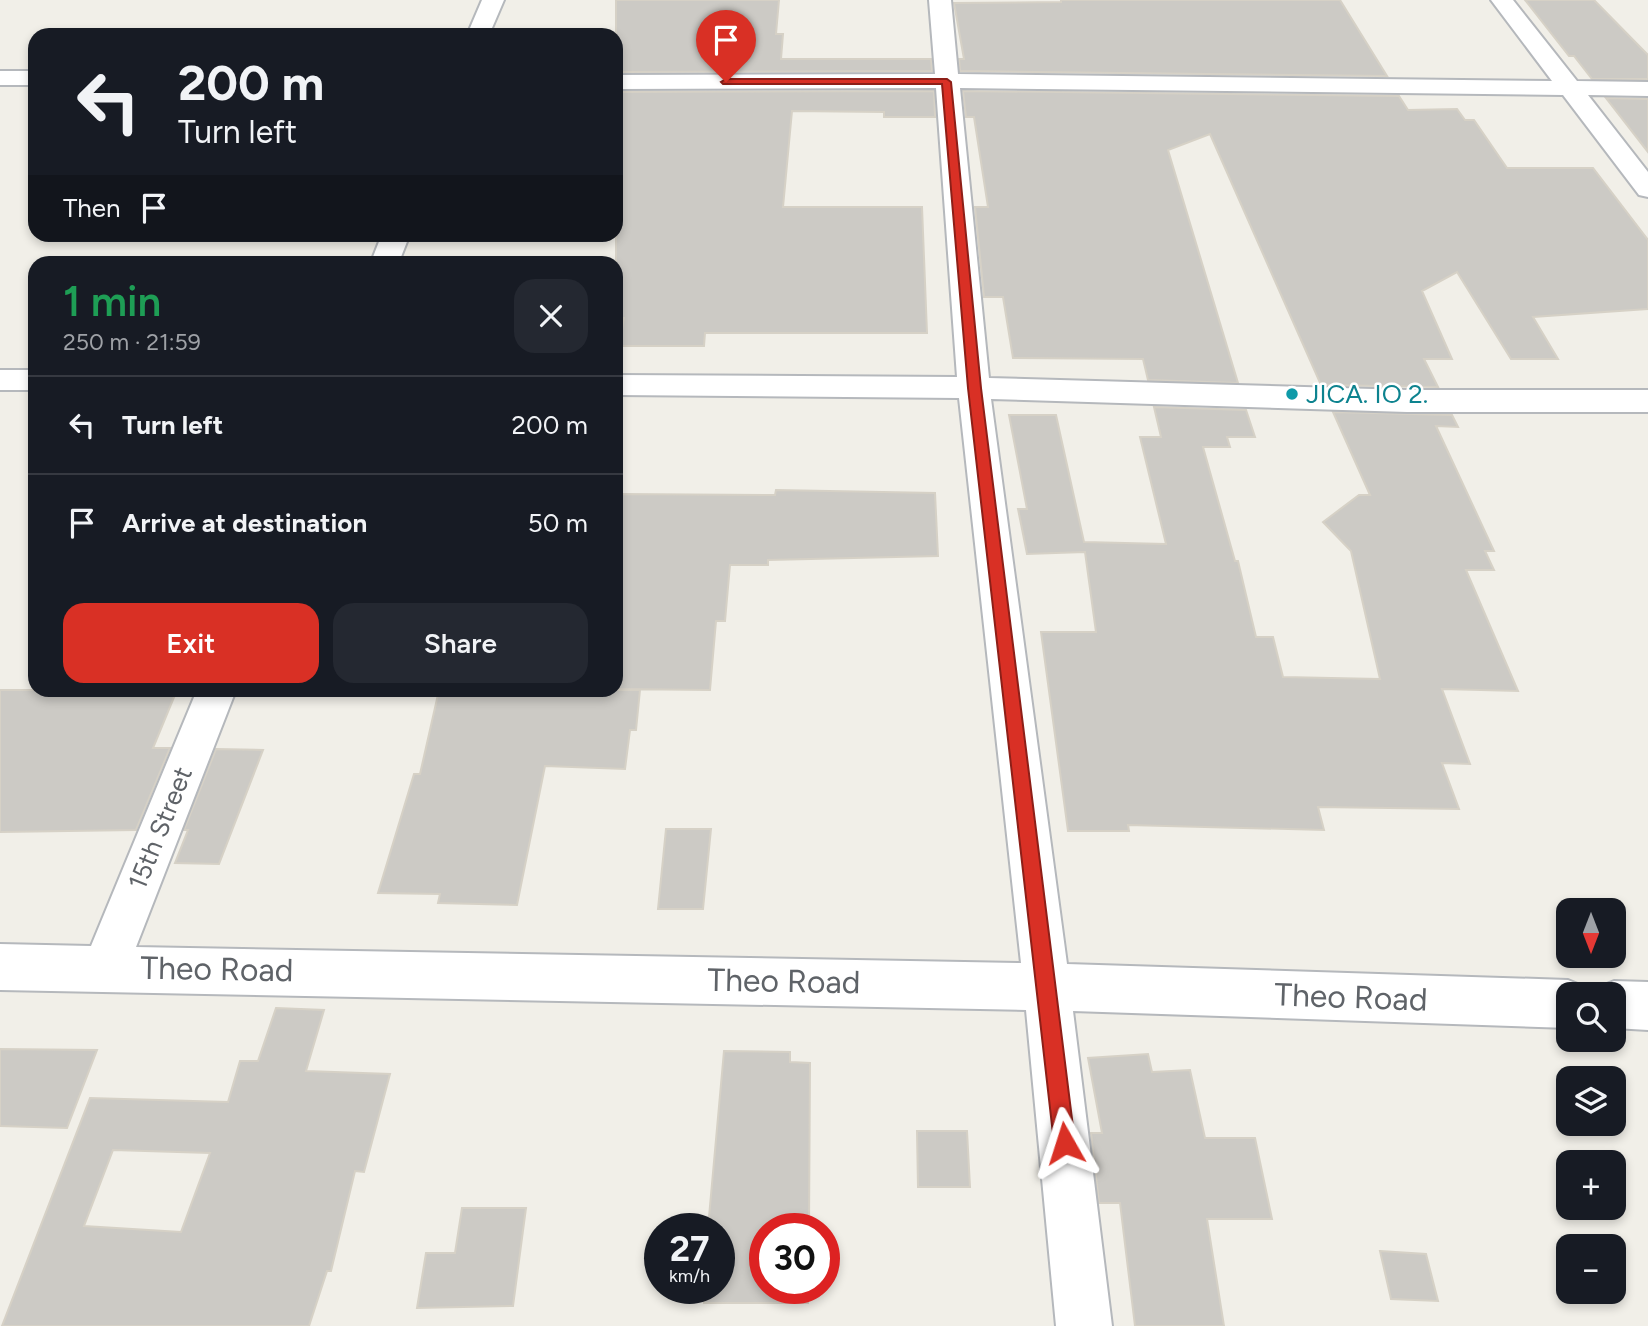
<!DOCTYPE html>
<meta charset="utf-8">
<style>
:root{--surface:#171b24;--page:#242831;--text:#f1f3f6;--muted:#9ea1a6;--line:#363941;--accent:#d93025}
body{margin:0;font-family:Figtree,sans-serif;background:var(--page);color:var(--text);height:100vh;display:flex;flex-direction:column;font-size:26px;white-space:nowrap}
*{box-sizing:border-box;margin:0}
p{font-size:23px;color:var(--muted)}
.icon{flex:none;width:38px;height:38px;fill:none;stroke:currentColor;stroke-width:2;stroke-linecap:round;stroke-linejoin:round}
.map{position:relative;flex:1;overflow:hidden}
.panel{position:absolute;left:28px;top:256px;width:595px;height:441px;display:flex;flex-direction:column;background:var(--surface);border-radius:21px;box-shadow:0 4px 10px #0003}
.panel>*{flex:none}
.top-card{position:absolute;left:28px;top:28px;width:595px;height:214px;border-radius:21px;box-shadow:0 4px 10px #0003;background:#171b24;color:var(--text);overflow:hidden}
.needle{width:46px;rotate:180deg}
.buttons{position:absolute;left:1556px;top:898px;display:grid;gap:14px}
.buttons a{display:grid;place-items:center;width:70px;height:70px;border-radius:14px;background:var(--surface);box-shadow:0 4px 10px #0003;font-size:35px}
.speed{position:absolute;left:644px;top:1213px;display:flex;gap:14px;font-size:35px;font-weight:700;text-align:center}
.speed>*{display:grid;place-content:center;width:91px;height:91px;border-radius:50%;background:var(--surface);box-shadow:0 4px 10px #0003;line-height:1}
.speed small{font-size:18px;font-weight:400}
.speed .limit{border:10px solid #d22;background:#fff;color:#111}
.pin{position:absolute;display:grid;place-items:center;width:60px;height:60px;color:#fff;margin:-72px -30px;border-radius:50% 50% 50% 0;rotate:-45deg;box-shadow:0 0 7px #0007}
.pin .icon{rotate:45deg}
.me{position:absolute;width:77px;margin:-38px;rotate:354deg;stroke-linejoin:round;filter:drop-shadow(0 0 5px #0008)}
.turn{display:flex;align-items:center;gap:24px;height:147px;padding:0 35px;font-size:32px}
.turn .icon{width:91px;height:91px;stroke-width:2.5}
.turn b{display:block;font-size:49px;line-height:60px}
.then{display:flex;align-items:center;height:66px;padding:0 35px;background:#0003;gap:14px;font-size:26px}
.round{display:grid;place-items:center;flex:none;width:74px;height:74px;border-radius:21px;background:var(--page)}
.overview{display:flex;align-items:center;justify-content:space-between;height:119px;padding:0 35px}
h1{font-size:42px;font-weight:600;line-height:52px;color:#1e9e55}
.cta{display:flex;gap:14px;margin-top:auto;padding:14px 35px}
.cta a{flex:1;height:80px;border-radius:21px;background:var(--accent);color:#fff;font-size:28px;font-weight:600;line-height:80px;text-align:center}
.cta a+a{background:var(--page);color:var(--text)}
ul{padding:0;list-style:none}
li{display:flex;align-items:center;gap:21px;height:98px;padding:0 35px;border-top:2px solid var(--line)}
li div{flex:1}
li b{display:block;font-size:26px}
li em{font-style:normal}
.map>svg:first-child{display:block}
.building{fill:#cccac5;stroke:#d6d1c6;stroke-width:2;fill-rule:evenodd}
.lines{fill:none;stroke-linecap:round;stroke-linejoin:round}
.minor-casing{stroke:#b5b8bc;stroke-width:4}
.minor{fill:#fff;fill-rule:evenodd}
.route{fill:#d93025;stroke:#8d1f18;stroke-width:2}
.culture-dot{fill:#0f9aa8;stroke:#fff;stroke-width:2.5}
.labels{text-anchor:middle;dominant-baseline:central;stroke-width:5;stroke-linejoin:round;paint-order:stroke}
.culture-label{font-size:26px;fill:#0d838f;stroke:#fff;text-anchor:start}
.street-label{font-size:26px;fill:#5f6368;stroke:#fff}
.near-street-label{font-size:32px;fill:#5f6368;stroke:#fff}
</style>
<div class="map">
<svg width="1648" height="1326" viewBox="0 0 1648 1326">
<rect width="100%" height="100%" fill="#f1efe8"/>
<path class="building" d="M 616,0 L 779,0 L 776,34 L 783,34 L 781,59 L 931,59 L 932,71 L 616,72 Z
M 1061,0 L 1340,0 L 1387,76 L 960,71 L 959,59 L 964,59 L 954,3 L 1061,2 Z
M 1525,0 L 1594,0 L 1648,55 L 1648,79 L 1592,79 L 1574,56 L 1569,56 Z
M 934,91 L 935,117 L 884,117 L 884,112 L 792,111 L 783,207 L 922,207 L 927,333 L 705,333 L 704,346 L 619,346 L 624,318 L 616,318 L 616,92 Z
M 963,91 L 1399,96 L 1408,110 L 1457,109 L 1465,120 L 1474,120 L 1507,168 L 1593,168 L 1648,240 L 1648,309 L 1533,317 L 1558,359 L 1511,359 L 1457,272 L 1422,291 L 1452,359 L 1424,359 L 1438,387 L 1321,385 L 1210,134 L 1168,150 L 1238,383 L 1148,380 L 1143,359 L 1013,358 L 1003,297 L 984,297 L 975,207 L 988,207 L 974,117 L 966,117 Z
M 1606,98 L 1648,99 L 1648,152 Z
M 1154,407 L 1246,410 L 1255,437 L 1227,437 L 1230,447 L 1203,447 L 1235,561 L 1238,561 L 1256,637 L 1273,637 L 1283,677 L 1380,679 L 1351,551 L 1323,522 L 1359,495 L 1370,495 L 1333,412 L 1452,415 L 1458,427 L 1436,426 L 1494,551 L 1485,551 L 1494,570 L 1466,570 L 1518,691 L 1442,689 L 1470,764 L 1442,763 L 1459,809 L 1318,807 L 1324,830 L 1128,825 L 1129,831 L 1068,831 L 1041,632 L 1096,632 L 1085,552 L 1027,554 L 1018,509 L 1027,509 L 1009,415 L 1056,415 L 1084,542 L 1166,544 L 1140,437 L 1161,437 Z
M 776,490 L 935,493 L 938,556 L 768,560 L 768,565 L 730,565 L 725,621 L 716,621 L 710,690 L 616,689 L 616,523 L 621,494 L 775,495 Z
M 0,690 L 177,690 L 153,748 L 170,748 L 136,830 L 0,832 Z
M 439,690 L 640,690 L 636,730 L 630,730 L 625,769 L 545,766 L 517,905 L 438,903 L 440,894 L 378,893 L 414,774 L 420,774 Z
M 216,749 L 263,750 L 219,864 L 175,863 L 188,830 L 184,830 Z
M 666,829 L 711,829 L 703,909 L 658,909 Z
M 276,1008 L 324,1010 L 306,1071 L 390,1074 L 364,1172 L 355,1171 L 331,1271 L 327,1271 L 309,1326 L 2,1326 L 90,1098 L 228,1102 L 240,1061 L 258,1061 ZM 113,1150 L 210,1153 L 181,1232 L 84,1226 Z
M 0,1049 L 97,1050 L 67,1128 L 0,1126 Z
M 724,1051 L 790,1052 L 790,1062 L 810,1063 L 809,1228 L 765,1228 L 765,1288 L 808,1288 L 808,1303 L 704,1303 L 705,1288 L 719,1288 L 719,1228 L 708,1228 Z
M 1148,1054 L 1152,1072 L 1190,1070 L 1205,1138 L 1255,1138 L 1272,1219 L 1207,1219 L 1224,1326 L 1135,1326 L 1120,1203 L 1099,1203 L 1091,1133 L 1102,1133 L 1088,1058 Z
M 917,1131 L 967,1131 L 970,1187 L 918,1187 Z
M 462,1208 L 526,1208 L 513,1306 L 417,1308 L 426,1253 L 455,1253 Z
M 1380,1251 L 1426,1254 L 1438,1301 L 1391,1299 Z"/>
<g class="lines">
<defs>
<path id="minor" d="M 482,0 L 504,0 L 489,35 L 467,35 Z
M 929,0 L 951,0 L 958,74 L 1552,81 L 1491,0 L 1513,0 L 1577,81 L 1648,82 L 1648,96 L 1588,95 L 1648,172 L 1648,197 L 1639,195 L 1563,95 L 960,88 L 989,378 L 1407,390 L 1648,390 L 1648,412 L 1407,412 L 991,399 L 1067,964 L 1568,980 L 1585,987 L 1587,994 L 1568,994 L 1568,1028 L 1073,1011 L 1112,1326 L 1056,1326 L 1026,1010 L 0,990 L 0,944 L 91,946 L 197,690 L 236,690 L 136,947 L 1021,963 L 959,398 L 616,395 L 616,375 L 957,377 L 936,88 L 616,89 L 616,75 L 935,74 Z
M 0,71 L 35,71 L 35,85 L 0,85 Z
M 382,234 L 410,234 L 399,262 L 371,262 Z
M 0,370 L 35,370 L 35,390 L 0,390 Z
M 1614,981 L 1648,982 L 1648,1030 L 1614,1028 L 1614,994 L 1595,994 L 1597,988 Z"/>
</defs>
<use href="#minor" class="minor-casing"/>
<use href="#minor" class="minor"/>
</g>
<path class="route" d="M 726,79 L 947,79 L 951,82 L 981,388 L 1075,1143 L 1072,1151 L 1065,1154 L 1057,1151 L 1054,1143 L 968,388 L 942,84 L 723,84 L 721,82 Z"/>
<circle class="culture-dot" cx="1292" cy="394" r="7"/>
<g class="labels">
<g class="culture-label">
<text x="1306" y="394">JICA. IO 2.</text>
</g>
<g class="street-label">
<text transform="translate(160 828) rotate(-68)">15th Street</text>
</g>
<g class="near-street-label">
<text transform="translate(217 969) rotate(1)">Theo Road</text>
<text transform="translate(784 981) rotate(1)">Theo Road</text>
<text transform="translate(1351 997) rotate(2)">Theo Road</text>
</g>
</g>
</svg>
<div class="buttons">
<a><svg class="needle" viewBox="-14 -14 28 28"><path d="M0-13l5 13h-10z" fill="#e53935"/><path d="M0 13l5-13h-10z" fill="#9ea1a6"/></svg></a>
<a><svg class="icon" aria-label="search" viewBox="0 0 24 24"><circle cx="10" cy="10" r="6"/><path d="M15 15l6 6"/></svg></a>
<a><svg class="icon" aria-label="layers" viewBox="0 0 24 24"><path d="M12 4l9 5-9 5-9-5zM3 14l9 5 9-5"/></svg></a>
<a>+</a>
<a>−</a>
</div>
<div class="speed"><div>27<small>km/h</small></div><div class="limit">30</div></div>
<div class="pin" style="left:726px;top:82px;background:#d93025"><svg class="icon" aria-label="arrive" viewBox="0 0 24 24"><path d="M6 21V4h12l-3 4 3 4H6"/></svg></div>
<svg class="me" style="left:1065px;top:1143px" viewBox="-20 -20 40 40"><path d="M0-17L14 15 0 8-14 15z" fill="#d93025" stroke="#fff" stroke-width="4"/></svg>
<div class="top-card">
<div class="turn"><svg class="icon" aria-label="left" viewBox="0 0 24 24"><path d="M17 20v-9H6M10 6l-5 5 5 5"/></svg><div><b>200 m</b>Turn left</div></div>
<div class="then">Then<svg class="icon" aria-label="arrive" viewBox="0 0 24 24"><path d="M6 21V4h12l-3 4 3 4H6"/></svg></div>
</div>
<section class="panel">
<div class="overview"><div><h1>1 min</h1><p>250 m · 21:59</p></div><a class="round"><svg class="icon" aria-label="close" viewBox="0 0 24 24"><path d="M6 6l12 12M18 6L6 18"/></svg></a></div>
<ul>
<li><svg class="icon" aria-label="left" viewBox="0 0 24 24"><path d="M17 20v-9H6M10 6l-5 5 5 5"/></svg><div><b>Turn left</b></div><em>200 m</em></li>
<li><svg class="icon" aria-label="arrive" viewBox="0 0 24 24"><path d="M6 21V4h12l-3 4 3 4H6"/></svg><div><b>Arrive at destination</b></div><em>50 m</em></li>
</ul>
<div class="cta"><a>Exit</a><a>Share</a></div>
</section>
</div>
